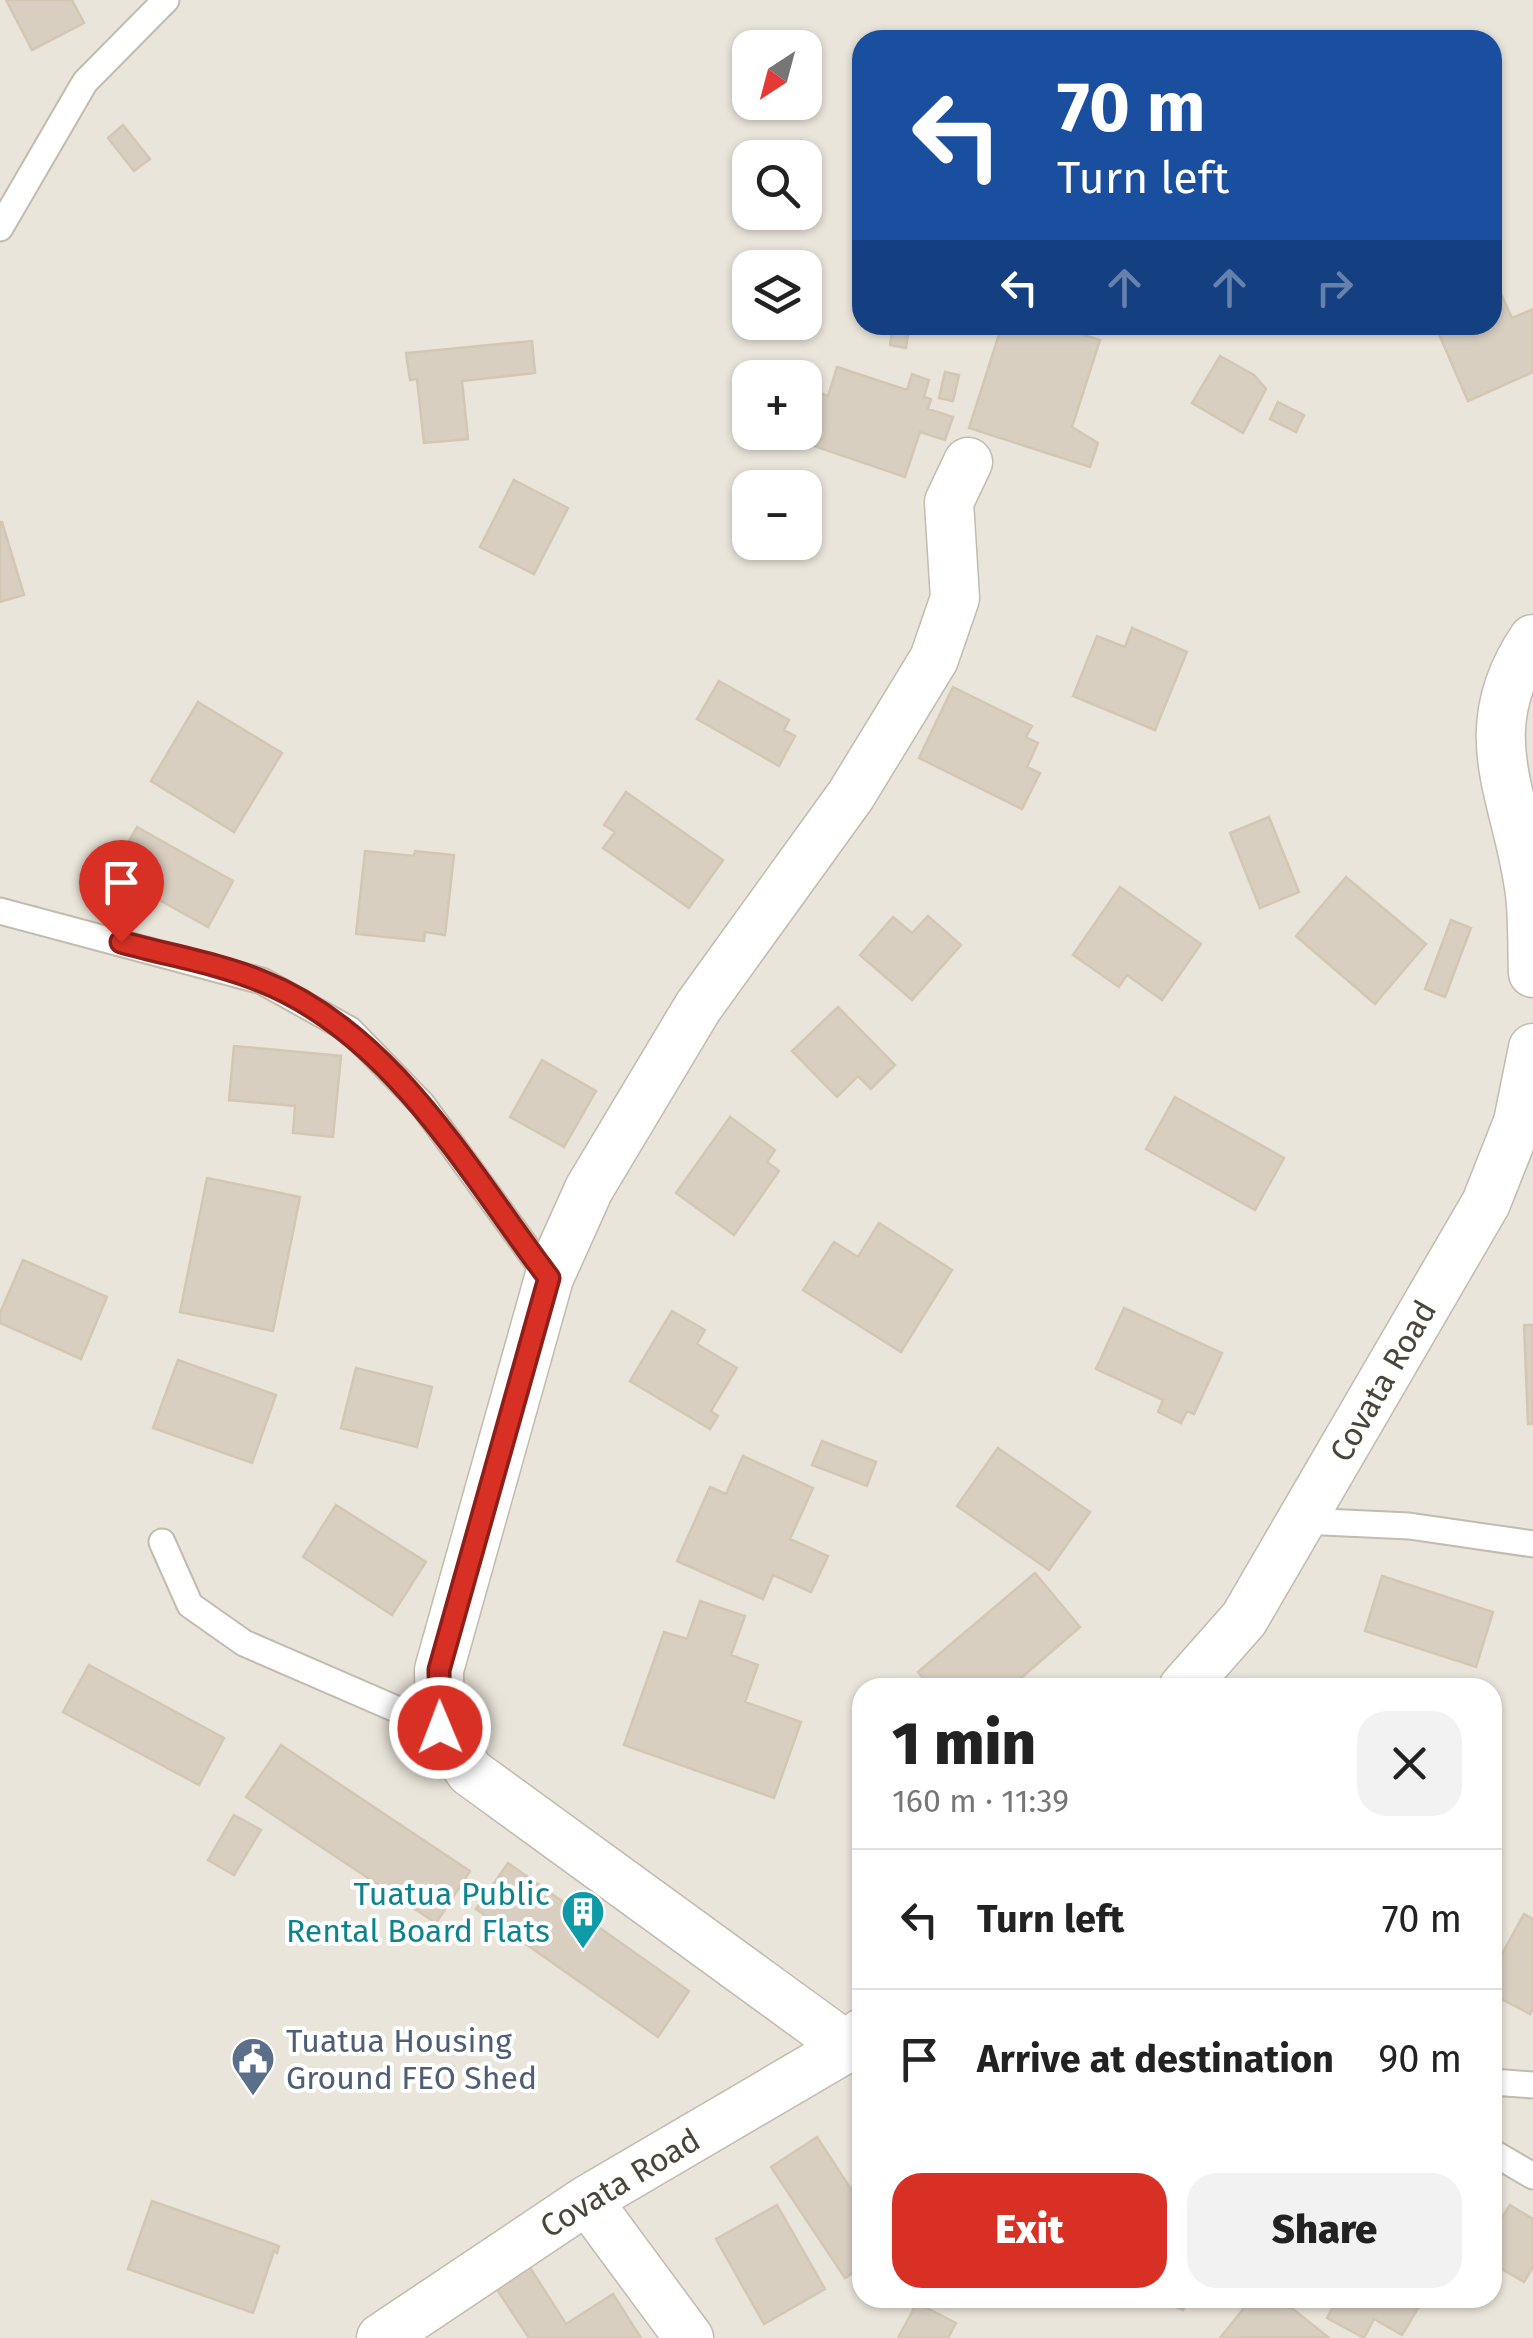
<!DOCTYPE html>
<meta charset="utf-8">
<style>
:root{--surface:#fff;--page:#f2f2f2;--text:#222;--muted:#767676;--line:#e0e0e0;--accent:#d93025}
body{margin:0;font-family:"Fira Sans",sans-serif;background:var(--page);color:var(--text);height:100vh;display:flex;flex-direction:column;font-size:38px;white-space:nowrap}
*{box-sizing:border-box;margin:0}
p{font-size:32px;color:var(--muted)}
.icon{flex:none;width:55px;height:55px;fill:none;stroke:currentColor;stroke-width:2;stroke-linecap:round;stroke-linejoin:round}
.map{position:relative;flex:1;overflow:hidden}
.sheet{position:absolute;left:852px;top:1678px;width:650px;height:630px;display:flex;flex-direction:column;background:var(--surface);border-radius:30px;box-shadow:0 2px 8px #0004}
.sheet>*{flex:none}
.top-card{position:absolute;left:852px;top:30px;width:650px;height:305px;border-radius:30px;box-shadow:0 2px 8px #0004;background:#1a4fa0;color:#fff;overflow:hidden}
.needle{width:65px;rotate:216deg}
.fabs{position:absolute;left:732px;top:30px;display:grid;gap:20px}
.fabs a{display:grid;place-items:center;width:90px;height:90px;border-radius:20px;background:var(--surface);box-shadow:0 2px 8px #0004;font-size:50px}
.pin{position:absolute;display:grid;place-items:center;width:85px;height:85px;color:#fff;margin:-102px -42px;border-radius:50% 50% 50% 0;rotate:-45deg;box-shadow:0 0 10px #0007}
.pin .icon{rotate:45deg}
.me{position:absolute;width:110px;margin:-55px;rotate:359deg;stroke-linejoin:round;filter:drop-shadow(0 0 8px #0008)}
.turn{display:flex;align-items:center;gap:35px;height:210px;padding:0 40px;font-size:45px}
.turn .icon{width:130px;height:130px;stroke-width:2.5}
.turn b{display:block;font-size:70px;line-height:85px}
.lanes{display:flex;align-items:center;height:95px;padding:0 40px;background:#0003;justify-content:center;gap:50px;direction:ltr}
.lanes .off{opacity:.35}
.round{display:grid;place-items:center;flex:none;width:105px;height:105px;border-radius:30px;background:var(--page)}
.headline{display:flex;align-items:center;justify-content:space-between;height:170px;padding:0 40px}
h1{font-size:60px;font-weight:800;line-height:75px}
.cta{display:flex;gap:20px;margin-top:auto;padding:20px 40px}
.cta a{flex:1;height:115px;border-radius:30px;background:var(--accent);color:#fff;font-size:40px;font-weight:800;line-height:115px;text-align:center}
.cta a+a{background:var(--page);color:var(--text)}
ul{padding:0;list-style:none}
li{display:flex;align-items:center;gap:30px;height:140px;padding:0 40px;border-top:2px solid var(--line)}
li div{flex:1}
li b{display:block;font-size:38px}
li em{font-style:normal}
.map>svg:first-child{display:block}
.residential{fill:#eae5da;fill-rule:evenodd}
.building{fill:#d8cfc1;stroke:#d3c7b4;stroke-width:2.5}
.lines{fill:none;stroke-linecap:round;stroke-linejoin:round}
.service-casing{stroke:#c2bbae;stroke-width:29}
.minor-casing{stroke:#c2bbae;stroke-width:51}
.service{stroke:#fff;stroke-width:25}
.minor{stroke:#fff;stroke-width:48}
.route-casing{stroke:#8d1f18;stroke-width:25}
.route{stroke:#d93025;stroke-width:18}
.labels{text-anchor:middle;dominant-baseline:central;stroke-width:8;stroke-linejoin:round;paint-order:stroke}
.street-label{font-size:32px;fill:#4b4439;stroke:#fff}
.culture-label{font-size:32px;fill:#0d838f;stroke:#fff;text-anchor:end}
.service-label{font-size:32px;fill:#4e5e75;stroke:#fff;text-anchor:start}
</style>
<div class="map">
<svg width="1533" height="2338" viewBox="0 0 1533 2338">
<rect width="100%" height="100%" fill="#f6f3ec"/>
<path class="residential" d="M 0,0 L 1533,0 L 1533,2338 L 0,2338 ZM 862,40 L 1492,40 L 1492,325 L 862,325 ZM 750,48 L 805,48 L 805,102 L 750,102 ZM 750,158 L 805,158 L 805,212 L 750,212 ZM 750,268 L 805,268 L 805,322 L 750,322 ZM 750,378 L 805,378 L 805,432 L 750,432 ZM 750,488 L 805,488 L 805,542 L 750,542 ZM 862,1688 L 1492,1688 L 1492,2298 L 862,2298 Z"/>
<path class="building" d="M 6,0 L 72,0 L 84,23 L 32,50 Z
M 123,125 L 150,159 L 134,171 L 108,138 Z
M 1500,292 L 1512,318 L 1533,309 L 1533,372 L 1468,401 L 1435,325 L 1492,325 L 1492,295 Z
M 1002,325 L 1053,325 L 1100,340 L 1072,427 L 1098,443 L 1090,467 L 969,428 Z
M 893,326 L 909,328 L 906,348 L 890,345 Z
M 532,341 L 535,373 L 462,381 L 468,439 L 424,443 L 417,379 L 410,380 L 406,353 Z
M 1220,356 L 1254,375 L 1266,389 L 1243,433 L 1192,403 Z
M 837,367 L 907,390 L 912,374 L 929,380 L 924,397 L 931,399 L 928,409 L 953,417 L 945,440 L 920,432 L 905,477 L 811,445 L 813,439 L 800,435 L 805,432 L 805,420 L 814,391 L 828,396 Z
M 945,372 L 959,375 L 953,401 L 939,398 Z
M 1278,402 L 1304,415 L 1296,432 L 1270,419 Z
M 514,480 L 568,508 L 534,574 L 480,547 Z
M 0,522 L 2,522 L 24,595 L 0,602 Z
M 1132,628 L 1187,652 L 1155,730 L 1073,696 L 1097,636 L 1125,647 Z
M 719,681 L 789,720 L 784,730 L 795,736 L 779,766 L 697,719 Z
M 953,687 L 1032,726 L 1026,737 L 1038,743 L 1027,767 L 1040,773 L 1022,809 L 919,758 Z
M 198,702 L 282,753 L 234,832 L 151,781 Z
M 626,792 L 723,860 L 689,908 L 603,848 L 615,832 L 604,825 Z
M 1269,817 L 1299,892 L 1260,908 L 1230,833 Z
M 137,827 L 233,881 L 208,927 L 111,873 Z
M 365,851 L 414,856 L 415,851 L 454,855 L 445,935 L 425,932 L 424,941 L 356,934 Z
M 1346,877 L 1426,944 L 1375,1004 L 1296,936 Z
M 1120,887 L 1201,944 L 1162,1000 L 1127,975 L 1119,987 L 1073,955 Z
M 928,916 L 961,945 L 912,1000 L 860,955 L 893,917 L 912,933 Z
M 1451,920 L 1471,928 L 1445,997 L 1425,989 Z
M 838,1007 L 895,1065 L 871,1089 L 858,1076 L 837,1097 L 792,1051 Z
M 234,1046 L 341,1056 L 333,1137 L 293,1133 L 295,1106 L 229,1100 Z
M 542,1060 L 596,1091 L 564,1147 L 510,1117 Z
M 1175,1097 L 1284,1158 L 1255,1210 L 1146,1149 Z
M 730,1117 L 775,1150 L 767,1162 L 779,1171 L 734,1235 L 676,1193 Z
M 207,1178 L 300,1197 L 273,1331 L 180,1312 Z
M 879,1223 L 952,1270 L 901,1352 L 803,1290 L 834,1242 L 858,1257 Z
M 23,1260 L 107,1297 L 81,1359 L 0,1323 L 0,1313 Z
M 1124,1308 L 1222,1353 L 1194,1414 L 1187,1411 L 1181,1423 L 1158,1412 L 1163,1400 L 1096,1369 Z
M 672,1311 L 705,1330 L 697,1344 L 737,1368 L 711,1411 L 718,1416 L 710,1429 L 630,1381 Z
M 1524,1325 L 1533,1325 L 1533,1424 L 1528,1424 Z
M 178,1360 L 276,1395 L 252,1463 L 153,1428 Z
M 356,1368 L 432,1387 L 417,1447 L 341,1428 Z
M 822,1441 L 876,1462 L 867,1486 L 812,1465 Z
M 998,1448 L 1090,1512 L 1049,1570 L 957,1506 Z
M 743,1456 L 813,1488 L 790,1539 L 828,1556 L 811,1592 L 773,1575 L 763,1599 L 677,1561 L 710,1487 L 726,1494 Z
M 336,1505 L 426,1562 L 392,1615 L 303,1557 Z
M 1035,1573 L 1080,1627 L 1014,1684 L 1017,1688 L 931,1688 L 918,1672 Z
M 1382,1576 L 1493,1612 L 1476,1667 L 1365,1631 Z
M 700,1601 L 745,1616 L 731,1655 L 758,1665 L 745,1702 L 801,1722 L 774,1798 L 624,1745 L 664,1632 L 687,1639 Z
M 89,1665 L 224,1738 L 199,1785 L 63,1712 Z
M 281,1745 L 470,1871 L 436,1923 L 246,1797 Z
M 234,1815 L 261,1830 L 234,1875 L 208,1860 Z
M 508,1863 L 689,1991 L 658,2037 L 476,1909 Z
M 1524,1914 L 1533,1919 L 1533,2009 L 1530,2014 L 1492,1994 L 1492,1972 Z
M 817,2137 L 862,2206 L 862,2267 L 845,2278 L 771,2167 Z
M 152,2201 L 279,2246 L 277,2253 L 274,2251 L 253,2313 L 128,2269 Z
M 777,2205 L 825,2289 L 764,2324 L 716,2239 Z
M 1510,2205 L 1533,2219 L 1533,2267 L 1524,2282 L 1492,2263 L 1492,2233 Z
M 529,2266 L 566,2324 L 613,2294 L 641,2338 L 529,2338 L 496,2288 Z
M 1156,2298 L 1189,2298 L 1183,2310 Z
M 1252,2298 L 1279,2298 L 1328,2337 L 1220,2338 Z
M 1338,2298 L 1424,2298 L 1402,2335 L 1374,2319 L 1364,2338 L 1327,2318 Z
M 917,2303 L 956,2323 L 948,2338 L 898,2338 Z"/>
<g class="lines">
<defs>
<path id="service" d="M 0,228 L 85,82 L 166,0
M 0,911 L 262,981 L 350,1030 L 422,1104 L 549,1278
M 1302,1521 L 1409,1526 L 1533,1544
M 162,1542 L 190,1605 L 244,1643 L 440,1728
M 1492,2082 L 1533,2085
M 1492,2152 L 1533,2176"/>
<path id="minor" d="M 1533,639 C 1469,734 1518,796 1530,894 C 1533,920 1532,947 1533,973
M 1183,1688 L 1244,1619 L 1486,1203 L 1518,1122 L 1533,1048
M 848,2047 L 470,1772 L 440,1728 L 439,1670 L 549,1278 L 589,1189 L 698,1007 L 851,795 L 934,659 L 955,598 L 949,502 L 968,462
M 587,2200 L 689,2338
M 381,2338 L 587,2200 L 848,2047 L 862,2033"/>
</defs>
<use href="#service" class="service-casing"/>
<use href="#minor" class="minor-casing"/>
<use href="#service" class="service"/>
<use href="#minor" class="minor"/>
</g>
<g class="lines">
<defs>
<path id="route" d="M 121,942 C 167,955 217,963 261,981 C 392,1033 467,1170 549,1278 L 439,1670 L 440,1728"/>
</defs>
<use href="#route" class="route-casing"/>
<use href="#route" class="route"/>
</g>
<defs>
<symbol id="building-pin" viewBox="-11 -11 22 30"><path d="M0 17L-7.5 6A9.5 9.5 0 1 1 7.5 6Z" fill="#0f9aa8" stroke="#fff"/><path d="M-4-6H4V6H1V3H-1V6H-4ZM-2.5-4.3h1.7v1.8h-1.7ZM.8-4.3h1.7v1.8H.8ZM-2.5-1h1.7V.8h-1.7ZM.8-1h1.7V.8H.8Z" fill="#fff"/></symbol>
<symbol id="civic-pin" viewBox="-11 -11 22 30"><path d="M0 17L-7.5 6A9.5 9.5 0 1 1 7.5 6Z" fill="#5c6f8a" stroke="#fff"/><path d="M-.6-6.5H3V-4.5H.6V-3L4-1V1h2V6H-6V1h2V-1L-.6-3ZM-1.2 2.5V6h2.4V2.5Z" fill="#fff"/></symbol>
</defs>
<g fill-rule="evenodd">
<use href="#building-pin" x="558" y="1887" width="50" height="68"/>
<use href="#civic-pin" x="228" y="2034" width="50" height="68"/>
</g>
<g class="labels">
<g class="street-label">
<text transform="translate(1383 1381) rotate(-60)">Covata Road</text>
<text transform="translate(620 2183) rotate(-31)">Covata Road</text>
</g>
<g class="culture-label">
<text x="550" y="1894">Tuatua Public<tspan x="550" dy="37">Rental Board Flats</tspan></text>
</g>
<g class="service-label">
<text x="286" y="2041">Tuatua Housing<tspan x="286" dy="37">Ground FEO Shed</tspan></text>
</g>
</g>
</svg>
<div class="fabs">
<a><svg class="needle" viewBox="-14 -14 28 28"><path d="M0-13l5 13h-10z" fill="#e53935"/><path d="M0 13l5-13h-10z" fill="#767676"/></svg></a>
<a><svg class="icon" aria-label="search" viewBox="0 0 24 24"><circle cx="10" cy="10" r="6"/><path d="M15 15l6 6"/></svg></a>
<a><svg class="icon" aria-label="layers" viewBox="0 0 24 24"><path d="M12 4l9 5-9 5-9-5zM3 14l9 5 9-5"/></svg></a>
<a>+</a>
<a>−</a>
</div>
<div class="pin" style="left:121px;top:942px;background:#d93025"><svg class="icon" aria-label="arrive" viewBox="0 0 24 24"><path d="M6 21V4h12l-3 4 3 4H6"/></svg></div>
<svg class="me" style="left:440px;top:1728px" viewBox="-20 -20 40 40"><circle r="17" fill="#d93025" stroke="#fff" stroke-width="3"/><path d="M0-11L8 9 0 5-8 9z" fill="#fff"/></svg>
<div class="top-card">
<div class="turn"><svg class="icon" aria-label="left" viewBox="0 0 24 24"><path d="M17 20v-9H6M10 6l-5 5 5 5"/></svg><div><b>70 m</b>Turn left</div></div>
<div class="lanes"><svg class="icon" aria-label="left" viewBox="0 0 24 24"><path d="M17 20v-9H6M10 6l-5 5 5 5"/></svg><svg class="icon off" aria-label="ahead" viewBox="0 0 24 24"><path d="M12 20V5M6 11l6-6 6 6"/></svg><svg class="icon off" aria-label="ahead" viewBox="0 0 24 24"><path d="M12 20V5M6 11l6-6 6 6"/></svg><svg class="icon off" aria-label="right" viewBox="0 0 24 24"><path d="M7 20v-9h11M14 6l5 5-5 5"/></svg></div>
</div>
<section class="sheet">
<div class="headline"><div><h1>1 min</h1><p>160 m · 11:39</p></div><a class="round"><svg class="icon" aria-label="close" viewBox="0 0 24 24"><path d="M6 6l12 12M18 6L6 18"/></svg></a></div>
<ul>
<li><svg class="icon" aria-label="left" viewBox="0 0 24 24"><path d="M17 20v-9H6M10 6l-5 5 5 5"/></svg><div><b>Turn left</b></div><em>70 m</em></li>
<li><svg class="icon" aria-label="arrive" viewBox="0 0 24 24"><path d="M6 21V4h12l-3 4 3 4H6"/></svg><div><b>Arrive at destination</b></div><em>90 m</em></li>
</ul>
<div class="cta"><a>Exit</a><a>Share</a></div>
</section>
</div>
